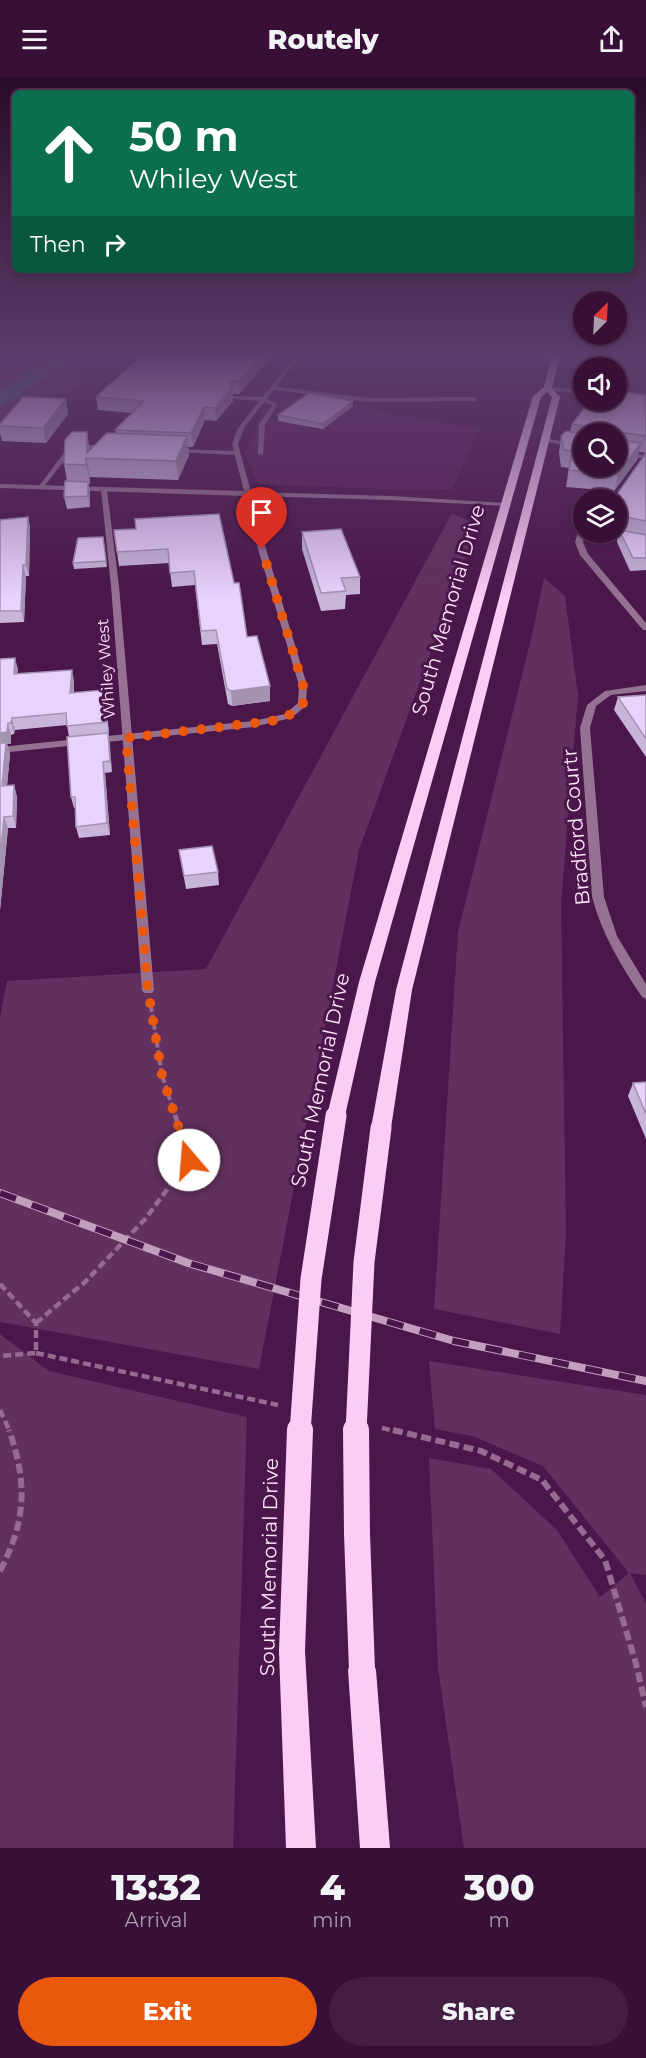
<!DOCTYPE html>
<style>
:root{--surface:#381037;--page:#431e42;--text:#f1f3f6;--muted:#ab9dad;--line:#523052;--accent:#ea580c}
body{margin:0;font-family:Montserrat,sans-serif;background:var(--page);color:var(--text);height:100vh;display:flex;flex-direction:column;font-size:22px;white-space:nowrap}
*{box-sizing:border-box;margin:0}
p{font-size:20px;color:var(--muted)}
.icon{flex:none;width:33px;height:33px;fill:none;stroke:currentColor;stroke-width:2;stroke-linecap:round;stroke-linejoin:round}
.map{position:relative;height:1770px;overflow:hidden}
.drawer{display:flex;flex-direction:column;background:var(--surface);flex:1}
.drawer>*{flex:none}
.guide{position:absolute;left:12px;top:12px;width:622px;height:183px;border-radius:9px;box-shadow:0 3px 9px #0003,0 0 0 2px var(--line);background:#0b6e4f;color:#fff;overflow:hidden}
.needle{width:39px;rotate:24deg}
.tools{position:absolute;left:573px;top:213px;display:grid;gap:12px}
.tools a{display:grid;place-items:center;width:54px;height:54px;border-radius:50%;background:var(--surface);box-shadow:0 3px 9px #0003,0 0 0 2px var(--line);font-size:30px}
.pin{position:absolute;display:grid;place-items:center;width:51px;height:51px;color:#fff;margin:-62px -26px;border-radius:50% 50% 50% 0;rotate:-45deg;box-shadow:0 0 6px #0007}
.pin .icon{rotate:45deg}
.me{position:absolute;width:66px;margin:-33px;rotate:342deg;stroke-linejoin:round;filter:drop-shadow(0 0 4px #0008)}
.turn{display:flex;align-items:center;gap:21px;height:126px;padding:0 18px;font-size:27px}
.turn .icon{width:78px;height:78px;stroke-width:2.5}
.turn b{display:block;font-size:42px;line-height:51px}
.then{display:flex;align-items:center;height:57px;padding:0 18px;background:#0003;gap:12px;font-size:22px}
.eta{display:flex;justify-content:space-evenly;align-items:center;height:102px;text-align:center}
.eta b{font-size:36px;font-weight:800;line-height:42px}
.primary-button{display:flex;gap:12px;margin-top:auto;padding:12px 18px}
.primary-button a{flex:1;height:69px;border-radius:36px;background:var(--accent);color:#fff;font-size:24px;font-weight:800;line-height:69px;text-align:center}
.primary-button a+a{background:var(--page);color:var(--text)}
header{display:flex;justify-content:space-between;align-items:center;height:78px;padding:0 18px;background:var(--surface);font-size:27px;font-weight:800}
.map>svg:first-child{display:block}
.built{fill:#5a2058}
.green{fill:#61305e}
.water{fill:#356b74}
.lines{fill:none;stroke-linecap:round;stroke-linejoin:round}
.path-far2{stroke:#956b92;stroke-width:4;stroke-dasharray:6 3;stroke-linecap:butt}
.path-far1{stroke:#956b92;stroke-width:4.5;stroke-dasharray:8 4;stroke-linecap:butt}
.path{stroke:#956b92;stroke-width:6;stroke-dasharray:10 4.5;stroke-linecap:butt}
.service{fill:#957192;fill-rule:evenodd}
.minor{fill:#957192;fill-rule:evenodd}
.tertiary{fill:#957192;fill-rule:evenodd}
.trunk{fill:#faccf6;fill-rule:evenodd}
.rail-casing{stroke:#c29ebf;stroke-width:8}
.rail{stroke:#4b1649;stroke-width:6;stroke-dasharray:17;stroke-linecap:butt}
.trunk-bridge-far1{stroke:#faccf6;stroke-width:21}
.trunk-bridge{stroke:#faccf6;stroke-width:26}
.wall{fill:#c8b5da;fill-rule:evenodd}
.shaded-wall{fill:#a393b1}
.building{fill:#e9d2fd;stroke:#a393b1;stroke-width:1.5}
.route{stroke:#ea580c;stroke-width:10;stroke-dasharray:0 18}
.labels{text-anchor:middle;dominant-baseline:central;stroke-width:6;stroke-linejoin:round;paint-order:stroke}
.far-street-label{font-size:16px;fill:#ffe5fc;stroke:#4b1649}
.street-label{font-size:20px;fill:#ffe5fc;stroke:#4b1649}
</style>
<header><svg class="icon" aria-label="menu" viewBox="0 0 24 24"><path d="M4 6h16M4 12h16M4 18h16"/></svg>Routely<svg class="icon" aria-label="share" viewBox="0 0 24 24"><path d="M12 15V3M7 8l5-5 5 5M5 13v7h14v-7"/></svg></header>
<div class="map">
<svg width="646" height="1770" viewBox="0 0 646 1770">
<rect width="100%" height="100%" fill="#4b1649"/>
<path class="built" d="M 279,315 L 439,344 L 479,351 L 452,411 L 409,412 L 258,406 L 245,376 L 264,328 Z"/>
<path class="green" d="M 32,273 L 100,273 L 79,291 L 83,298 L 73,312 L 40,324 L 0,350 L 0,291 Z
M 578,273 L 646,273 L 646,317 L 617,312 L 616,290 L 584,290 L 583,305 L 572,304 Z
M 452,435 L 477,447 L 359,772 L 259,1291 L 0,1244 L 0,939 L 7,903 L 206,891 Z
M 544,500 L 565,518 L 578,617 L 561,826 L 566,1155 L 560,1256 L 434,1231 L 458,854 L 532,557 Z
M 0,1256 L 49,1293 L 247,1339 L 233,1770 L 0,1770 Z
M 429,1283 L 646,1317 L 646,1497 L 630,1495 L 646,1526 L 646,1770 L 464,1770 L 438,1590 L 429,1380 L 491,1391 L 557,1452 L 600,1519 L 629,1495 L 543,1388 L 472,1358 L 435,1351 Z"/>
<path class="water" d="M 62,273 L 85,273 L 0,330 L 0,312 Z"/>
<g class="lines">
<path class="path-far2" d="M 151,928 L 162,997 L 171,1025"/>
<path class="path-far1" d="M 0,1206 L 36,1245 L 36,1275 L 0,1278
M 36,1245 L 86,1203 L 146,1140 L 189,1082 L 171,1024
M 36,1275 L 278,1327
M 0,1332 L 10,1354
M 382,1350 L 399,1354"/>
<path class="path" d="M 393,1352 L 481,1373 L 542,1402 L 605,1482 L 636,1586 L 646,1629
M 0,1493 C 26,1443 28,1406 9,1352"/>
<path class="service" d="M 432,273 L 555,279 L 558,281 L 555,283 L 434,275 Z
M 271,308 L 369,320 L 475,319 L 478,321 L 475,323 L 369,324 L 269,311 Z
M 232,318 L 262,319 L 278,326 L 265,346 L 263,377 L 258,376 L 259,346 L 272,327 L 259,323 L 234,321 Z
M 544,360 L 584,367 L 584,371 L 542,363 L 542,361 Z
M 70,367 L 109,367 L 112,369 L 109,371 L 74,370 L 43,410 L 39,410 L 39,408 Z
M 172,371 L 236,373 L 239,375 L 236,377 L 174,374 L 171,372 Z
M 616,372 L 646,377 L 646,381 L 616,376 Z
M 104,410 L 107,412 L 119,508 L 154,912 L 152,915 L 144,915 L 142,912 L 111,508 L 101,412 Z
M 585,454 L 601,454 L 646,464 L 646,468 Z"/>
<path class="minor" d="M 299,273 L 304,273 L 244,350 L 238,366 L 251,414 L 391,418 L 505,425 L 507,426 L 507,428 L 391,422 L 252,418 L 266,471 L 307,607 L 306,628 L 291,640 L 253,649 L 0,675 L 0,669 L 253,643 L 285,636 L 298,625 L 299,607 L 258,471 L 245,418 L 0,410 L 0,406 L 244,413 L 232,366 L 238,350 Z
M 579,451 L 584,451 L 584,454 L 585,454 L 583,464 L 588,476 L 646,545 L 646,552 L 643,552 L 580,477 L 575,464 Z
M 646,607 L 646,613 L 611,617 L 596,628 L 590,650 L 604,819 L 617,858 L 646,906 L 646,921 L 642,919 C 621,888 602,856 592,819 L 580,650 L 587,627 L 605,613 Z"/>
<path class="tertiary" d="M 546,309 L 584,312 L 584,316 L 548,312 Z"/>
<path class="trunk" d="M 553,273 L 561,273 L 552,310 L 560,319 L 412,912 L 391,1050 L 388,1056 L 381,1058 L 374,1056 L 371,1050 L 396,912 L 552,319 L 547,314 L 541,319 L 375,904 L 345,1038 L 343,1044 L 336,1046 L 329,1044 L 327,1038 L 359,904 L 533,318 L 544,309 Z
M 292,1560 L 302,1563 L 305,1573 L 316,1770 L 286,1770 L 279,1573 L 282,1563 Z
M 362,1578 L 372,1582 L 376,1592 L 390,1770 L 360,1770 L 348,1592 L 352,1582 Z"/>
<defs>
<path id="rail" d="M 0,1115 L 188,1185 L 454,1263 L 646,1303"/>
</defs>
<use href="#rail" class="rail-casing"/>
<use href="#rail" class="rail"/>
<path class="trunk-bridge-far1" d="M 300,1354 L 311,1201 L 336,1038
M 356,1354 L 364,1184 L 381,1050"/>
<path class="trunk-bridge" d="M 356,1352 L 357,1456 L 362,1592
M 292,1573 L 300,1352"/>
</g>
<path class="wall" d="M 157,274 L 276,274 L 239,316 L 233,316 L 233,323 L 216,343 L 205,342 L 193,369 L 188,369 L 189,377 L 178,402 L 90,399 L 90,406 L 88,406 L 90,415 L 90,429 L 67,431 L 64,419 L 67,403 L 64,386 L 90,372 L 116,355 L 115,352 L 132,335 L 98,332 L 96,319 Z
M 646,317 L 646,492 L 630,493 L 617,464 L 618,456 L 613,454 L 616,454 L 616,422 L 646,375 L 639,374 L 637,382 L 614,413 L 566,409 L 569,390 L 561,389 L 559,375 L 561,358 L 570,354 L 572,346 ZM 584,356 L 616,356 L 584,388 Z
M 66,321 L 68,336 L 46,365 L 2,363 L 0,356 L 0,346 Z
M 353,328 L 323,351 L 278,343 L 278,337 Z
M 28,439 L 30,450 L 29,498 L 26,498 L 24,544 L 0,545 L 0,442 Z
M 136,451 L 234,505 L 247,559 L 270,608 L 270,623 L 232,628 L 228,626 L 217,566 L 202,567 L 195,507 L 172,509 L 169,485 L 119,488 L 114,452 Z
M 302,454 L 360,499 L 360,516 L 346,517 L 345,531 L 321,533 L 302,471 Z
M 103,459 L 107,489 L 74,491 L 73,485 Z
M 0,581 L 18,591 L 17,596 L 74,603 L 74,614 L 106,623 L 109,656 L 108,656 L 112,694 L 105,695 L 110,757 L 79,760 L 76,749 L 75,730 L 74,730 L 71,719 L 69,659 L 67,647 L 15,652 L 14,656 L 11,657 L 11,666 L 7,666 L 10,676 L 7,707 L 14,707 L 17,719 L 16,750 L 8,750 L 0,832 Z
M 646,617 L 646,679 L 614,632 L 618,619 Z
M 179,772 L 218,794 L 219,807 L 186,811 Z
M 646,1004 L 646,1061 L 628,1018 L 633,1005 Z"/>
<path class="shaded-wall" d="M 267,273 L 276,273 L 276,274 L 239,316 L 239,303 Z
M 232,310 L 233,323 L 216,343 L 215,330 Z
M 66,321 L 68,336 L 46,365 L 43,350 Z
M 353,323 L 353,328 L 323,351 L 323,346 Z
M 204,329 L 205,342 L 193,369 L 191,355 Z
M 87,354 L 90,373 L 87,375 Z
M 187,358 L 189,377 L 178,402 L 176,383 Z
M 641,365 L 637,382 L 614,413 L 618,396 Z
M 86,380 L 90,399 L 90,406 L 86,387 Z
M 88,404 L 90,415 L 90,429 L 88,418 Z
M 28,439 L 30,450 L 29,498 L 26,487 Z
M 23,487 L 26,498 L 24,544 L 21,533 Z
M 15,580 L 18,591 L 16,608 L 14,596 Z
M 72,592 L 74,603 L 73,626 L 70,615 Z
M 270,608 L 270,623 L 232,628 L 231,613 Z
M 104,612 L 106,623 L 109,656 L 107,644 Z
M 12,640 L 15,652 L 14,656 L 11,645 Z
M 8,645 L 11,657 L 11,666 L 7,666 L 10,676 L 6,720 L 2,708 L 0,655 Z
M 108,655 L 110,666 L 112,694 L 110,683 Z
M 103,684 L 105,695 L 110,757 L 107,745 Z
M 14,707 L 17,719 L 16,750 L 13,738 Z
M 4,739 L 8,750 L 0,832 L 0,781 Z"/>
<path class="building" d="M 158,273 L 267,273 L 239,303 L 230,304 L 232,310 L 215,330 L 204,329 L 191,355 L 115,352 L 144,323 L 96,319 L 146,274 L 157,274 Z
M 616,313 L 646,317 L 646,358 L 618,354 L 619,362 L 641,365 L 618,396 L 569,392 L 573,373 L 564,372 L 561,358 L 566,353 L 584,356 L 584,388 L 616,388 L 616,356 L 588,356 L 589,349 L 572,346 L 591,322 L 616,322 Z
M 309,315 L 353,323 L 323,346 L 278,337 Z
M 23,319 L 66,321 L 43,350 L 0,348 L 0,346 Z
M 72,354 L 87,354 L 87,375 L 107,355 L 187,358 L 176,383 L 86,380 L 86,387 L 64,386 L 65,362 Z
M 646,375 L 646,443 L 616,437 L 616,422 L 613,422 Z
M 65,403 L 88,404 L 88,418 L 64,419 Z
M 219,436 L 234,505 L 239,505 L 247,559 L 257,558 L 270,608 L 231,613 L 227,611 L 216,552 L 201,553 L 194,493 L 170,495 L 168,471 L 117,474 L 114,452 L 136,451 L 135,441 Z
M 28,439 L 26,487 L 23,487 L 21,533 L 0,533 L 0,442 Z
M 341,451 L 360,499 L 341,500 L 346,513 L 321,515 L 302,454 Z
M 619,452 L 646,457 L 646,480 L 633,480 Z
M 103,459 L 106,483 L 73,485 L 78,460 Z
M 15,580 L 14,596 L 72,592 L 70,615 L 104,612 L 107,644 L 67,648 L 66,635 L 12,640 L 11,645 L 8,645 L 7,654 L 0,655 L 0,581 Z
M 646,617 L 646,661 L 618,619 Z
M 108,655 L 110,683 L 103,684 L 107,745 L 76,749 L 75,719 L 71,719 L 67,659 Z
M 0,665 L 6,665 L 2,708 L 14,707 L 13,738 L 4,739 L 0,781 Z
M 212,768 L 218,794 L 184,798 L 179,772 Z
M 646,1004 L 646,1036 L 633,1005 Z"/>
<linearGradient id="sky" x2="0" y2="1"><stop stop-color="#290c28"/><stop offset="0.53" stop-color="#5b3c6a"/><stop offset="1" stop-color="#5b3c6a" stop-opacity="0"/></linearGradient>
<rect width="646" height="520" fill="url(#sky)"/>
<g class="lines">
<path class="route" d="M 189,1082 L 162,997 L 148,912 L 126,660 L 272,643 L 288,638 L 303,626 L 303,607 L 262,471"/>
</g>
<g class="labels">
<g class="far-street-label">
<text transform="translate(106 591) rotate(-94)">Whiley West</text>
</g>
<g class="street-label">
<text transform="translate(448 532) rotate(-74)">South Memorial Drive</text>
<text transform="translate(576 749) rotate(-95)">Bradford Courtr</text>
<text transform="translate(320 1002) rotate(-78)">South Memorial Drive</text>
<text transform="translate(269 1489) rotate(-89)">South Memorial Drive</text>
</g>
</g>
</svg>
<div class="tools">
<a><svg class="needle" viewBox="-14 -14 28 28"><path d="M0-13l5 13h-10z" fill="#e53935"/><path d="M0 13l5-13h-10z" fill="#ab9dad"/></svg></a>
<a><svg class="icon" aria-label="sound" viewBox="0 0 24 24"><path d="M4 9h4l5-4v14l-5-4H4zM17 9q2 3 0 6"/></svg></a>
<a><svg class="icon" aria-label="search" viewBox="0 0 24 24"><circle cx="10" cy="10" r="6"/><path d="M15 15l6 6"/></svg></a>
<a><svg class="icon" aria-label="layers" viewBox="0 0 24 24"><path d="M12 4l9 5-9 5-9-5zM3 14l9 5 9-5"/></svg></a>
</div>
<div class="pin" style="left:262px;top:471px;background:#d93025"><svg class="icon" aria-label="arrive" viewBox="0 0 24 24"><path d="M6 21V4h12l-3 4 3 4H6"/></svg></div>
<svg class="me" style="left:189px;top:1082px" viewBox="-20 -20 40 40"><circle r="19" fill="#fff"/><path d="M0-13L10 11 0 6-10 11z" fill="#ea580c"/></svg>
<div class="guide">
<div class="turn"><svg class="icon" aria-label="ahead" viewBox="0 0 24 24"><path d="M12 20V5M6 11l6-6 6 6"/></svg><div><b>50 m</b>Whiley West</div></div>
<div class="then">Then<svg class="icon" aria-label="right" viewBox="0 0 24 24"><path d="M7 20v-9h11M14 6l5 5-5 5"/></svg></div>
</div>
</div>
<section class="drawer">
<div class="eta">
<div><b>13:32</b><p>Arrival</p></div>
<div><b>4</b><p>min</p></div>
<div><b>300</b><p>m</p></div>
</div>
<div class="primary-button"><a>Exit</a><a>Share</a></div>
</section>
